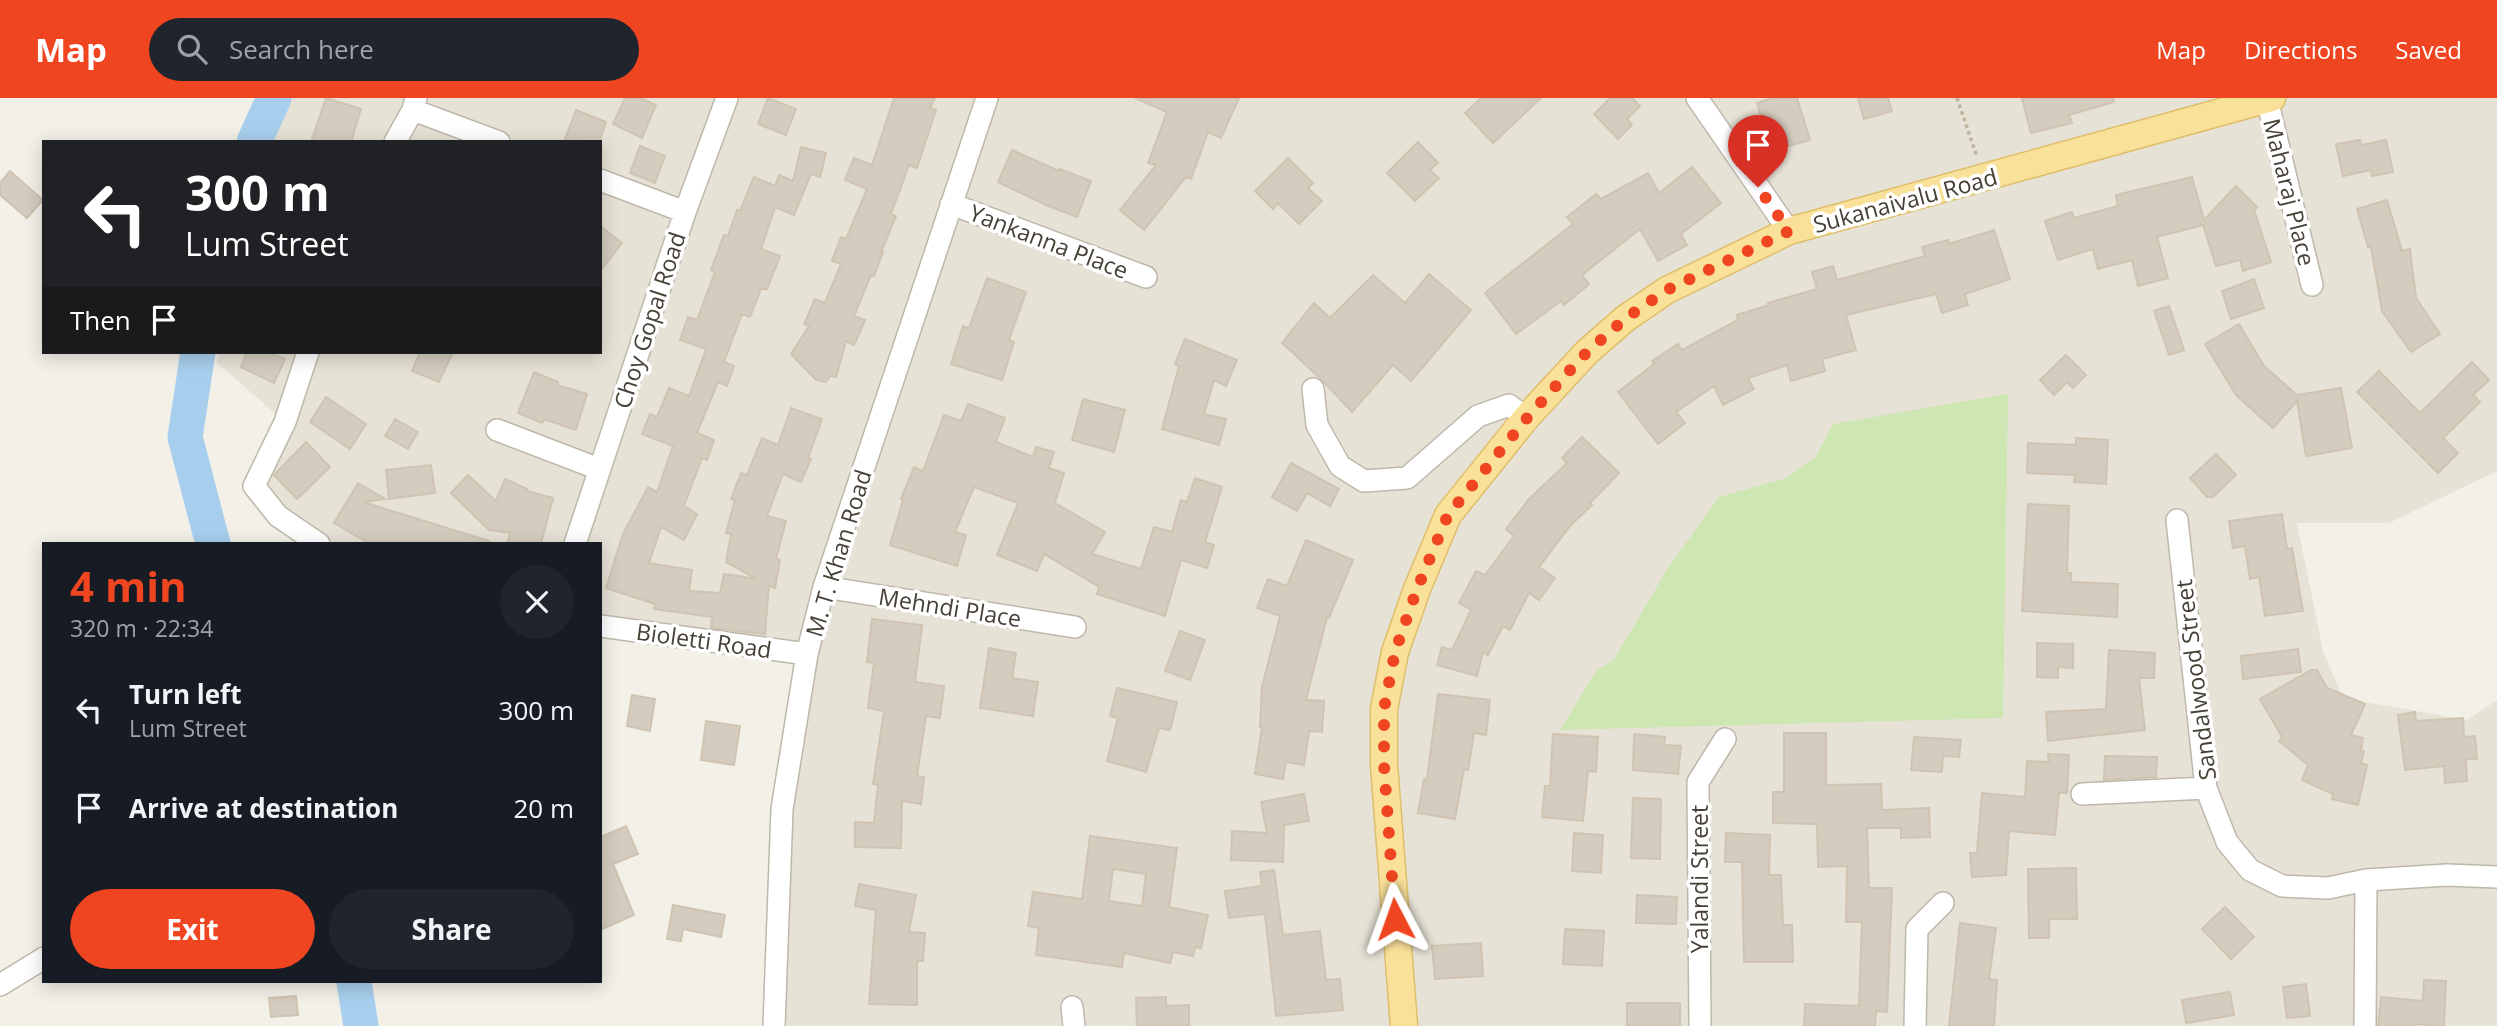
<!DOCTYPE html>
<meta charset="utf-8">
<style>
:root{--surface:#171b24;--page:#20242c;--text:#f1f3f6;--muted:#9ea1a6;--accent:#f04521}
body{margin:0;font-family:"Open Sans",sans-serif;background:var(--page);color:var(--text);height:100vh;display:flex;flex-direction:column;font-size:26px;white-space:nowrap}
*{box-sizing:border-box;margin:0}
p{font-size:23px;color:var(--muted)}
.icon{flex:none;width:38px;height:38px;fill:none;stroke:currentColor;stroke-width:2;stroke-linecap:round;stroke-linejoin:round}
.map{position:relative;flex:1;overflow:hidden}
.panel{position:absolute;left:42px;top:444px;width:560px;height:441px;display:flex;flex-direction:column;background:var(--surface);border-radius:0px;box-shadow:0 4px 18px #0003}
.panel>*{flex:none}
.top-card{position:absolute;left:42px;top:42px;width:560px;height:214px;border-radius:0px;box-shadow:0 4px 18px #0003;background:#202124;color:#fff;overflow:hidden}
.pin{position:absolute;display:grid;place-items:center;width:60px;height:60px;color:#fff;margin:-72px -30px;border-radius:50% 50% 50% 0;rotate:-45deg;box-shadow:0 0 7px #0007}
.pin .icon{rotate:45deg}
.me{position:absolute;width:77px;margin:-38px;rotate:356deg;stroke-linejoin:round;filter:drop-shadow(0 0 5px #0008)}
.turn{display:flex;align-items:center;gap:24px;height:147px;padding:0 28px;font-size:32px}
.turn .icon{width:91px;height:91px;stroke-width:2.5}
.turn b{display:block;font-size:49px;line-height:60px}
.then{display:flex;align-items:center;height:66px;padding:0 28px;background:#0003;gap:14px;font-size:26px}
.round{display:grid;place-items:center;flex:none;width:74px;height:74px;border-radius:37px;background:var(--page)}
.summary{display:flex;align-items:center;justify-content:space-between;height:119px;padding:0 28px}
h1{font-size:42px;font-weight:700;line-height:52px;color:var(--accent)}
.cta{display:flex;gap:14px;margin-top:auto;padding:14px 28px}
.cta a{flex:1;height:80px;border-radius:42px;background:var(--accent);color:#fff;font-size:28px;font-weight:700;line-height:80px;text-align:center}
.cta a+a{background:var(--page);color:var(--text)}
ul{padding:0;list-style:none}
li{display:flex;align-items:center;gap:21px;height:98px;padding:0 28px}
li div{flex:1}
li b{display:block;font-size:26px}
li em{font-style:normal}
header{display:flex;align-items:center;gap:42px;box-sizing:border-box;height:98px;padding:0 35px;background:var(--accent);color:#fff}
header strong{font-size:33px}
nav{display:flex;gap:38px;margin-inline-start:auto;font-size:24px}
.search{width:490px;height:63px;background:var(--page);display:flex;align-items:center;gap:18px;box-sizing:border-box;padding:0 24px;border-radius:38px;color:var(--muted);font-size:26px}
.map>svg:first-child{display:block}
.residential{fill:#e7e2d6}
.green{fill:#cde6b2}
.lines{fill:none;stroke-linecap:round;stroke-linejoin:round}
.river{stroke:#a7cfed;stroke-width:35}
.building{fill:#d4ccbe;stroke:#cfc4b1;stroke-width:2;fill-rule:evenodd}
.minor-casing{stroke:#beb8ab;stroke-width:24}
.major-casing{stroke:#debe6a;stroke-width:29}
.path{stroke:#bfb49c;stroke-width:3.5;stroke-dasharray:3.5 3.5;stroke-linecap:butt}
.minor{stroke:#fff;stroke-width:21}
.major{stroke:#fae19a;stroke-width:26}
.route{stroke:#f04521;stroke-width:12;stroke-dasharray:0 21.6}
.labels{text-anchor:middle;dominant-baseline:central;stroke-width:7;stroke-linejoin:round;paint-order:stroke}
.street-label{font-size:23px;fill:#464037;stroke:#fff}
</style>
<header>
<strong>Map</strong>
<div class="search"><svg class="icon" aria-label="search" viewBox="0 0 24 24"><circle cx="10" cy="10" r="6"/><path d="M15 15l6 6"/></svg>Search here</div>
<nav><a>Map</a><a>Directions</a><a>Saved</a></nav>
</header>
<div class="map">
<svg width="2497" height="928" viewBox="0 0 2497 928">
<rect width="100%" height="100%" fill="#f3f0e8"/>
<path class="residential" d="M 291,0 L 2497,0 L 2497,373 L 2389,425 L 2297,425 L 2323,553 L 2343,600 L 2467,622 L 2497,602 L 2497,928 L 774,928 L 782,711 L 807,556 L 600,528 L 600,446 L 319,446 L 254,388 L 285,324 L 217,265 L 219,254 L 600,254 L 600,44 L 273,44 Z"/>
<path class="green" d="M 2008,296 L 2003,620 L 1560,632 L 1597,572 L 1613,563 L 1668,470 L 1719,399 L 1786,380 L 1816,359 L 1833,326 Z"/>
<g class="lines">
<path class="river" d="M 254,44 L 274,0
M 198,254 L 185,339 L 213,446
M 354,884 L 361,928"/>
</g>
<path class="building" d="M 326,0 L 361,11 L 351,44 L 311,44 Z
M 625,0 L 640,0 L 656,7 L 642,40 L 613,26 Z
M 768,0 L 796,11 L 786,37 L 758,26 Z
M 894,0 L 935,0 L 930,10 L 936,12 L 917,70 L 909,67 L 891,116 L 896,118 L 881,154 L 883,154 L 874,178 L 871,177 L 854,218 L 865,222 L 854,247 L 846,243 L 836,279 L 830,278 L 826,284 L 816,282 L 791,256 L 809,228 L 804,226 L 815,201 L 825,205 L 841,166 L 832,163 L 841,139 L 846,141 L 867,91 L 845,82 L 854,60 L 872,67 Z
M 1135,0 L 1239,0 L 1221,40 L 1208,34 L 1191,81 L 1186,79 L 1144,132 L 1120,112 L 1156,67 L 1148,65 L 1167,14 Z
M 1481,0 L 1541,0 L 1493,45 L 1465,15 Z
M 1610,0 L 1632,0 L 1640,8 L 1627,21 L 1632,27 L 1618,41 L 1594,16 Z
M 1773,0 L 1797,0 L 1810,42 L 1771,53 L 1757,5 Z
M 1858,0 L 1888,0 L 1892,13 L 1864,21 Z
M 2022,0 L 2113,0 L 2114,4 L 2069,17 L 2072,25 L 2031,35 Z
M 576,12 L 606,24 L 599,44 L 564,44 Z
M 2360,42 L 2361,47 L 2386,42 L 2393,74 L 2372,78 L 2371,72 L 2343,78 L 2336,46 Z
M 1418,44 L 1438,65 L 1430,72 L 1439,80 L 1415,103 L 1387,75 Z
M 640,48 L 665,58 L 655,85 L 630,75 Z
M 801,49 L 826,55 L 820,79 L 811,76 L 794,117 L 775,109 L 761,151 L 780,158 L 767,191 L 761,191 L 750,219 L 742,216 L 724,264 L 734,268 L 727,288 L 718,284 L 697,335 L 714,342 L 707,362 L 702,360 L 684,408 L 697,416 L 684,442 L 661,429 L 649,465 L 692,472 L 689,493 L 720,495 L 724,476 L 757,481 L 726,464 L 731,436 L 726,435 L 735,402 L 731,401 L 741,375 L 747,377 L 762,340 L 778,347 L 791,310 L 822,321 L 808,360 L 811,361 L 801,384 L 783,376 L 767,418 L 786,423 L 776,461 L 780,462 L 775,490 L 769,487 L 765,536 L 711,530 L 712,519 L 654,511 L 655,506 L 606,490 L 623,436 L 648,389 L 657,394 L 673,348 L 642,336 L 650,316 L 657,319 L 669,290 L 689,298 L 706,251 L 680,242 L 688,219 L 697,222 L 715,174 L 711,172 L 724,137 L 728,138 L 737,112 L 740,113 L 754,79 L 775,88 L 779,77 L 793,83 Z
M 1012,52 L 1059,73 L 1060,71 L 1091,83 L 1077,119 L 1046,107 L 998,84 Z
M 1288,60 L 1313,85 L 1308,90 L 1322,103 L 1299,126 L 1278,105 L 1273,111 L 1255,93 Z
M 1692,69 L 1721,105 L 1681,136 L 1687,147 L 1658,163 L 1640,131 L 1582,177 L 1589,186 L 1564,207 L 1561,203 L 1516,236 L 1485,195 L 1573,126 L 1567,119 L 1596,96 L 1601,101 L 1648,75 L 1659,95 Z
M 10,73 L 43,102 L 27,120 L 0,97 L 0,85 Z
M 2192,79 L 2204,122 L 2236,88 L 2257,109 L 2254,112 L 2271,164 L 2243,173 L 2240,162 L 2216,168 L 2203,127 L 2157,139 L 2168,180 L 2138,188 L 2132,162 L 2098,171 L 2093,151 L 2058,162 L 2045,123 L 2072,114 L 2074,120 L 2118,108 L 2116,97 Z
M 2387,102 L 2402,153 L 2410,151 L 2416,200 L 2440,236 L 2411,254 L 2382,213 L 2371,149 L 2368,149 L 2357,111 Z
M 600,128 L 622,145 L 600,173 Z
M 1994,132 L 2010,181 L 1965,196 L 1968,207 L 1942,215 L 1936,196 L 1846,217 L 1856,252 L 1822,261 L 1825,273 L 1791,283 L 1787,267 L 1748,280 L 1754,291 L 1723,307 L 1714,288 L 1676,314 L 1685,325 L 1658,346 L 1618,294 L 1654,266 L 1652,263 L 1678,246 L 1682,252 L 1738,222 L 1737,217 L 1769,207 L 1768,205 L 1817,191 L 1812,174 L 1833,168 L 1837,182 L 1925,158 L 1922,149 L 1948,142 L 1949,146 Z
M 1429,176 L 1471,212 L 1411,283 L 1393,267 L 1352,314 L 1323,283 L 1282,245 L 1314,205 L 1330,220 L 1373,177 L 1405,205 Z
M 987,180 L 1026,194 L 1009,242 L 1014,244 L 1002,282 L 951,266 L 963,228 L 969,230 Z
M 2254,181 L 2264,210 L 2231,221 L 2222,193 Z
M 2169,208 L 2184,252 L 2169,257 L 2154,213 Z
M 2239,226 L 2264,268 L 2297,297 L 2341,290 L 2352,350 L 2306,358 L 2297,303 L 2273,330 L 2236,297 L 2205,246 Z
M 1185,241 L 1237,262 L 1226,288 L 1214,282 L 1204,316 L 1226,321 L 1219,347 L 1162,331 L 1179,268 L 1175,266 Z
M 247,254 L 268,254 L 285,261 L 274,285 L 241,269 Z
M 420,254 L 453,254 L 439,284 L 412,273 Z
M 2066,257 L 2086,277 L 2073,290 L 2067,284 L 2054,297 L 2040,282 Z
M 2472,264 L 2489,282 L 2473,297 L 2480,304 L 2443,340 L 2458,355 L 2438,375 L 2357,294 L 2379,273 L 2420,315 Z
M 534,274 L 558,284 L 557,287 L 587,296 L 576,332 L 544,321 L 542,325 L 518,315 Z
M 326,299 L 366,326 L 350,351 L 310,324 Z
M 1083,301 L 1125,312 L 1114,354 L 1072,342 Z
M 968,306 L 1005,320 L 996,344 L 1033,359 L 1036,349 L 1054,354 L 1049,370 L 1064,375 L 1055,405 L 1105,434 L 1092,456 L 1141,471 L 1154,429 L 1172,434 L 1181,402 L 1187,404 L 1195,380 L 1222,389 L 1205,444 L 1214,447 L 1207,470 L 1181,462 L 1165,518 L 1097,496 L 1099,489 L 1044,456 L 1037,473 L 997,457 L 1018,405 L 974,389 L 955,434 L 966,437 L 957,468 L 890,447 L 903,402 L 901,401 L 914,369 L 923,373 L 944,317 L 961,323 Z
M 395,321 L 418,334 L 408,351 L 385,338 Z
M 1582,339 L 1619,375 L 1590,405 L 1592,407 L 1571,427 L 1539,469 L 1555,480 L 1539,502 L 1529,495 L 1510,532 L 1503,528 L 1488,557 L 1483,554 L 1477,578 L 1437,567 L 1442,549 L 1452,552 L 1471,512 L 1459,505 L 1476,473 L 1485,477 L 1514,438 L 1506,431 L 1529,401 L 1567,365 L 1562,360 Z
M 2076,340 L 2108,342 L 2106,386 L 2074,384 L 2075,377 L 2027,375 L 2028,345 L 2076,347 Z
M 306,344 L 330,369 L 297,401 L 274,377 Z
M 2216,356 L 2236,377 L 2213,399 L 2207,399 L 2190,380 Z
M 1291,365 L 1339,391 L 1330,408 L 1307,395 L 1297,413 L 1272,399 Z
M 431,367 L 435,395 L 389,401 L 386,372 Z
M 468,377 L 496,403 L 505,381 L 527,391 L 527,393 L 553,400 L 541,446 L 507,446 L 510,435 L 489,432 L 451,395 Z
M 358,385 L 385,401 L 363,404 L 489,443 L 488,446 L 370,446 L 334,425 Z
M 2028,406 L 2069,408 L 2067,475 L 2071,475 L 2071,484 L 2118,486 L 2117,519 L 2022,513 Z
M 2282,416 L 2287,451 L 2292,450 L 2303,513 L 2265,518 L 2259,479 L 2250,481 L 2245,448 L 2233,450 L 2229,423 Z
M 1306,442 L 1353,462 L 1329,520 L 1327,519 L 1306,602 L 1324,603 L 1322,634 L 1309,633 L 1304,667 L 1286,664 L 1283,681 L 1255,676 L 1262,629 L 1260,629 L 1262,589 L 1280,518 L 1257,510 L 1268,481 L 1287,488 Z
M 872,521 L 922,527 L 915,584 L 944,588 L 940,620 L 926,618 L 917,678 L 924,679 L 921,706 L 902,703 L 901,750 L 855,749 L 855,724 L 874,725 L 878,687 L 873,686 L 884,613 L 868,610 L 874,565 L 867,564 Z
M 1180,533 L 1205,542 L 1190,582 L 1165,573 Z
M 2037,545 L 2073,546 L 2073,570 L 2058,569 L 2058,580 L 2037,579 Z
M 989,550 L 1016,555 L 1012,580 L 1038,584 L 1033,618 L 980,610 Z
M 2298,551 L 2301,574 L 2243,581 L 2241,558 Z
M 2109,552 L 2155,555 L 2154,580 L 2139,580 L 2145,632 L 2048,643 L 2046,614 L 2106,611 Z
M 2311,572 L 2317,572 L 2327,590 L 2365,606 L 2351,637 L 2363,640 L 2361,653 L 2364,653 L 2361,665 L 2367,667 L 2358,707 L 2332,701 L 2333,696 L 2302,682 L 2308,667 L 2279,643 L 2282,639 L 2260,601 Z
M 1117,590 L 1177,604 L 1170,632 L 1159,630 L 1146,674 L 1107,663 L 1118,620 L 1110,618 Z
M 1438,596 L 1490,602 L 1486,637 L 1474,635 L 1468,672 L 1464,671 L 1455,721 L 1418,715 L 1424,681 L 1427,682 Z
M 632,597 L 655,601 L 650,633 L 627,628 Z
M 2415,614 L 2416,623 L 2463,620 L 2464,639 L 2475,638 L 2477,661 L 2466,661 L 2467,683 L 2445,685 L 2444,668 L 2405,672 L 2398,617 Z
M 706,623 L 740,628 L 734,667 L 701,662 Z
M 1784,635 L 1826,635 L 1826,687 L 1881,686 L 1882,712 L 1929,710 L 1930,739 L 1901,740 L 1901,730 L 1867,730 L 1869,790 L 1892,790 L 1887,914 L 1876,913 L 1875,928 L 1804,928 L 1805,906 L 1859,908 L 1862,824 L 1846,824 L 1847,768 L 1818,769 L 1817,726 L 1773,725 L 1773,694 L 1784,694 Z
M 1553,636 L 1598,639 L 1596,674 L 1588,673 L 1583,723 L 1542,719 L 1545,688 L 1550,688 Z
M 1634,636 L 1665,639 L 1664,647 L 1681,648 L 1678,676 L 1633,672 Z
M 1914,639 L 1961,642 L 1959,659 L 1943,658 L 1942,674 L 1911,672 Z
M 2048,656 L 2069,657 L 2067,695 L 2059,695 L 2055,737 L 2009,733 L 2006,777 L 1972,779 L 1970,755 L 1977,755 L 1982,695 L 2025,699 L 2027,663 L 2049,664 Z
M 2105,658 L 2157,659 L 2156,679 L 2104,682 Z
M 1304,696 L 1309,723 L 1284,727 L 1283,764 L 1231,762 L 1232,733 L 1267,735 L 1261,704 Z
M 1633,700 L 1661,701 L 1660,761 L 1631,760 Z
M 626,728 L 638,756 L 613,766 L 634,817 L 600,832 L 600,736 L 601,739 Z
M 1574,735 L 1603,737 L 1601,775 L 1572,773 Z
M 1726,735 L 1770,737 L 1769,777 L 1781,777 L 1783,827 L 1792,827 L 1793,864 L 1744,864 L 1742,764 L 1725,764 Z
M 1090,738 L 1177,750 L 1169,809 L 1208,817 L 1201,850 L 1195,849 L 1193,858 L 1173,854 L 1170,865 L 1124,855 L 1122,869 L 1036,857 L 1039,830 L 1028,828 L 1033,794 L 1082,801 ZM 1113,771 L 1146,776 L 1142,808 L 1109,803 Z
M 2076,770 L 2077,821 L 2049,821 L 2049,840 L 2029,840 L 2028,771 Z
M 1274,772 L 1283,837 L 1320,833 L 1326,882 L 1340,881 L 1343,912 L 1276,918 L 1265,816 L 1229,820 L 1225,793 L 1262,788 L 1260,774 Z
M 859,786 L 916,797 L 909,834 L 925,835 L 923,863 L 917,863 L 917,907 L 869,906 L 876,812 L 855,808 Z
M 1637,797 L 1677,799 L 1676,826 L 1636,825 Z
M 673,807 L 725,817 L 721,839 L 683,831 L 681,843 L 667,841 Z
M 2225,809 L 2254,839 L 2231,861 L 2202,831 Z
M 1960,825 L 1996,830 L 1989,881 L 1997,882 L 1994,928 L 1949,928 Z
M 1565,831 L 1604,833 L 1602,868 L 1563,866 Z
M 1481,845 L 1483,878 L 1435,881 L 1432,848 Z
M 2424,882 L 2446,883 L 2444,928 L 2414,926 L 2414,928 L 2378,928 L 2381,899 L 2423,903 Z
M 2306,886 L 2310,918 L 2287,920 L 2283,889 Z
M 2230,894 L 2234,917 L 2186,925 L 2182,902 Z
M 296,898 L 298,917 L 271,919 L 269,900 Z
M 1166,899 L 1166,908 L 1189,907 L 1189,928 L 1137,928 L 1136,900 Z
M 1627,905 L 1680,905 L 1680,928 L 1627,928 Z"/>
<g class="lines">
<defs>
<path id="minor" d="M 1697,0 L 1789,133
M 2267,1 L 2312,187
M 413,12 L 499,44
M 395,44 L 413,12 L 416,0
M 600,82 L 685,114
M 951,106 L 1146,179
M 308,254 L 285,324 L 254,388 L 278,418 L 319,446
M 1313,291 L 1317,327 L 1340,368 L 1364,383 L 1407,380 L 1478,318 L 1509,307 L 1526,320
M 497,332 L 599,371
M 2177,422 L 2206,690 L 2227,744 L 2250,772 L 2282,788 L 2328,790 L 2366,782 L 2447,777 L 2497,779
M 575,446 L 685,114 L 727,0
M 824,489 L 1075,529
M 600,528 L 807,556
M 2082,696 L 2206,690
M 0,887 L 44,860
M 1072,909 L 1074,928
M 774,928 L 782,711 L 807,556 L 824,489 L 987,0
M 1700,928 L 1698,684 L 1725,641
M 1915,928 L 1917,831 L 1943,805
M 2365,928 L 2366,782"/>
<path id="major" d="M 1404,928 L 1384,667 L 1384,611 L 1395,554 L 1417,491 L 1448,417 L 1526,320 L 1587,254 L 1626,220 L 1667,192 L 1789,133 L 2272,0"/>
</defs>
<use href="#minor" class="minor-casing"/>
<use href="#major" class="major-casing"/>
<path class="path" d="M 1957,0 L 1977,59"/>
<use href="#minor" class="minor"/>
<use href="#major" class="major"/>
</g>
<g class="lines">
<path class="route" d="M 1395,821 L 1384,667 L 1384,611 L 1395,554 L 1417,491 L 1448,417 L 1527,320 L 1572,270 L 1587,254 L 1626,220 L 1667,192 L 1789,133 L 1758,89"/>
</g>
<g class="labels">
<g class="street-label">
<text transform="translate(2290 94) rotate(76)">Maharaj Place</text>
<text transform="translate(1905 102) rotate(-15)">Sukanaivalu Road</text>
<text transform="translate(1049 143) rotate(21)">Yankanna Place</text>
<text transform="translate(649 222) rotate(-72)">Choy Gopal Road</text>
<text transform="translate(838 455) rotate(-73)">M. T. Khan Road</text>
<text transform="translate(950 509) rotate(9)">Mehndi Place</text>
<text transform="translate(704 542) rotate(8)">Bioletti Road</text>
<text transform="translate(2195 582) rotate(-97)">Sandalwood Street</text>
<text transform="translate(1699 781) rotate(-90)">Yalandi Street</text>
</g>
</g>
</svg>
<div class="pin" style="left:1758px;top:89px;background:#d93025"><svg class="icon" aria-label="arrive" viewBox="0 0 24 24"><path d="M6 21V4h12l-3 4 3 4H6"/></svg></div>
<svg class="me" style="left:1395px;top:821px" viewBox="-20 -20 40 40"><path d="M0-17L14 15 0 8-14 15z" fill="#f04521" stroke="#fff" stroke-width="4"/></svg>
<div class="top-card">
<div class="turn"><svg class="icon" aria-label="left" viewBox="0 0 24 24"><path d="M17 20v-9H6M10 6l-5 5 5 5"/></svg><div><b>300 m</b>Lum Street</div></div>
<div class="then">Then<svg class="icon" aria-label="arrive" viewBox="0 0 24 24"><path d="M6 21V4h12l-3 4 3 4H6"/></svg></div>
</div>
<section class="panel">
<div class="summary"><div><h1>4 min</h1><p>320 m · 22:34</p></div><a class="round"><svg class="icon" aria-label="close" viewBox="0 0 24 24"><path d="M6 6l12 12M18 6L6 18"/></svg></a></div>
<ul>
<li><svg class="icon" aria-label="left" viewBox="0 0 24 24"><path d="M17 20v-9H6M10 6l-5 5 5 5"/></svg><div><b>Turn left</b><p>Lum Street</p></div><em>300 m</em></li>
<li><svg class="icon" aria-label="arrive" viewBox="0 0 24 24"><path d="M6 21V4h12l-3 4 3 4H6"/></svg><div><b>Arrive at destination</b></div><em>20 m</em></li>
</ul>
<div class="cta"><a>Exit</a><a>Share</a></div>
</section>
</div>
